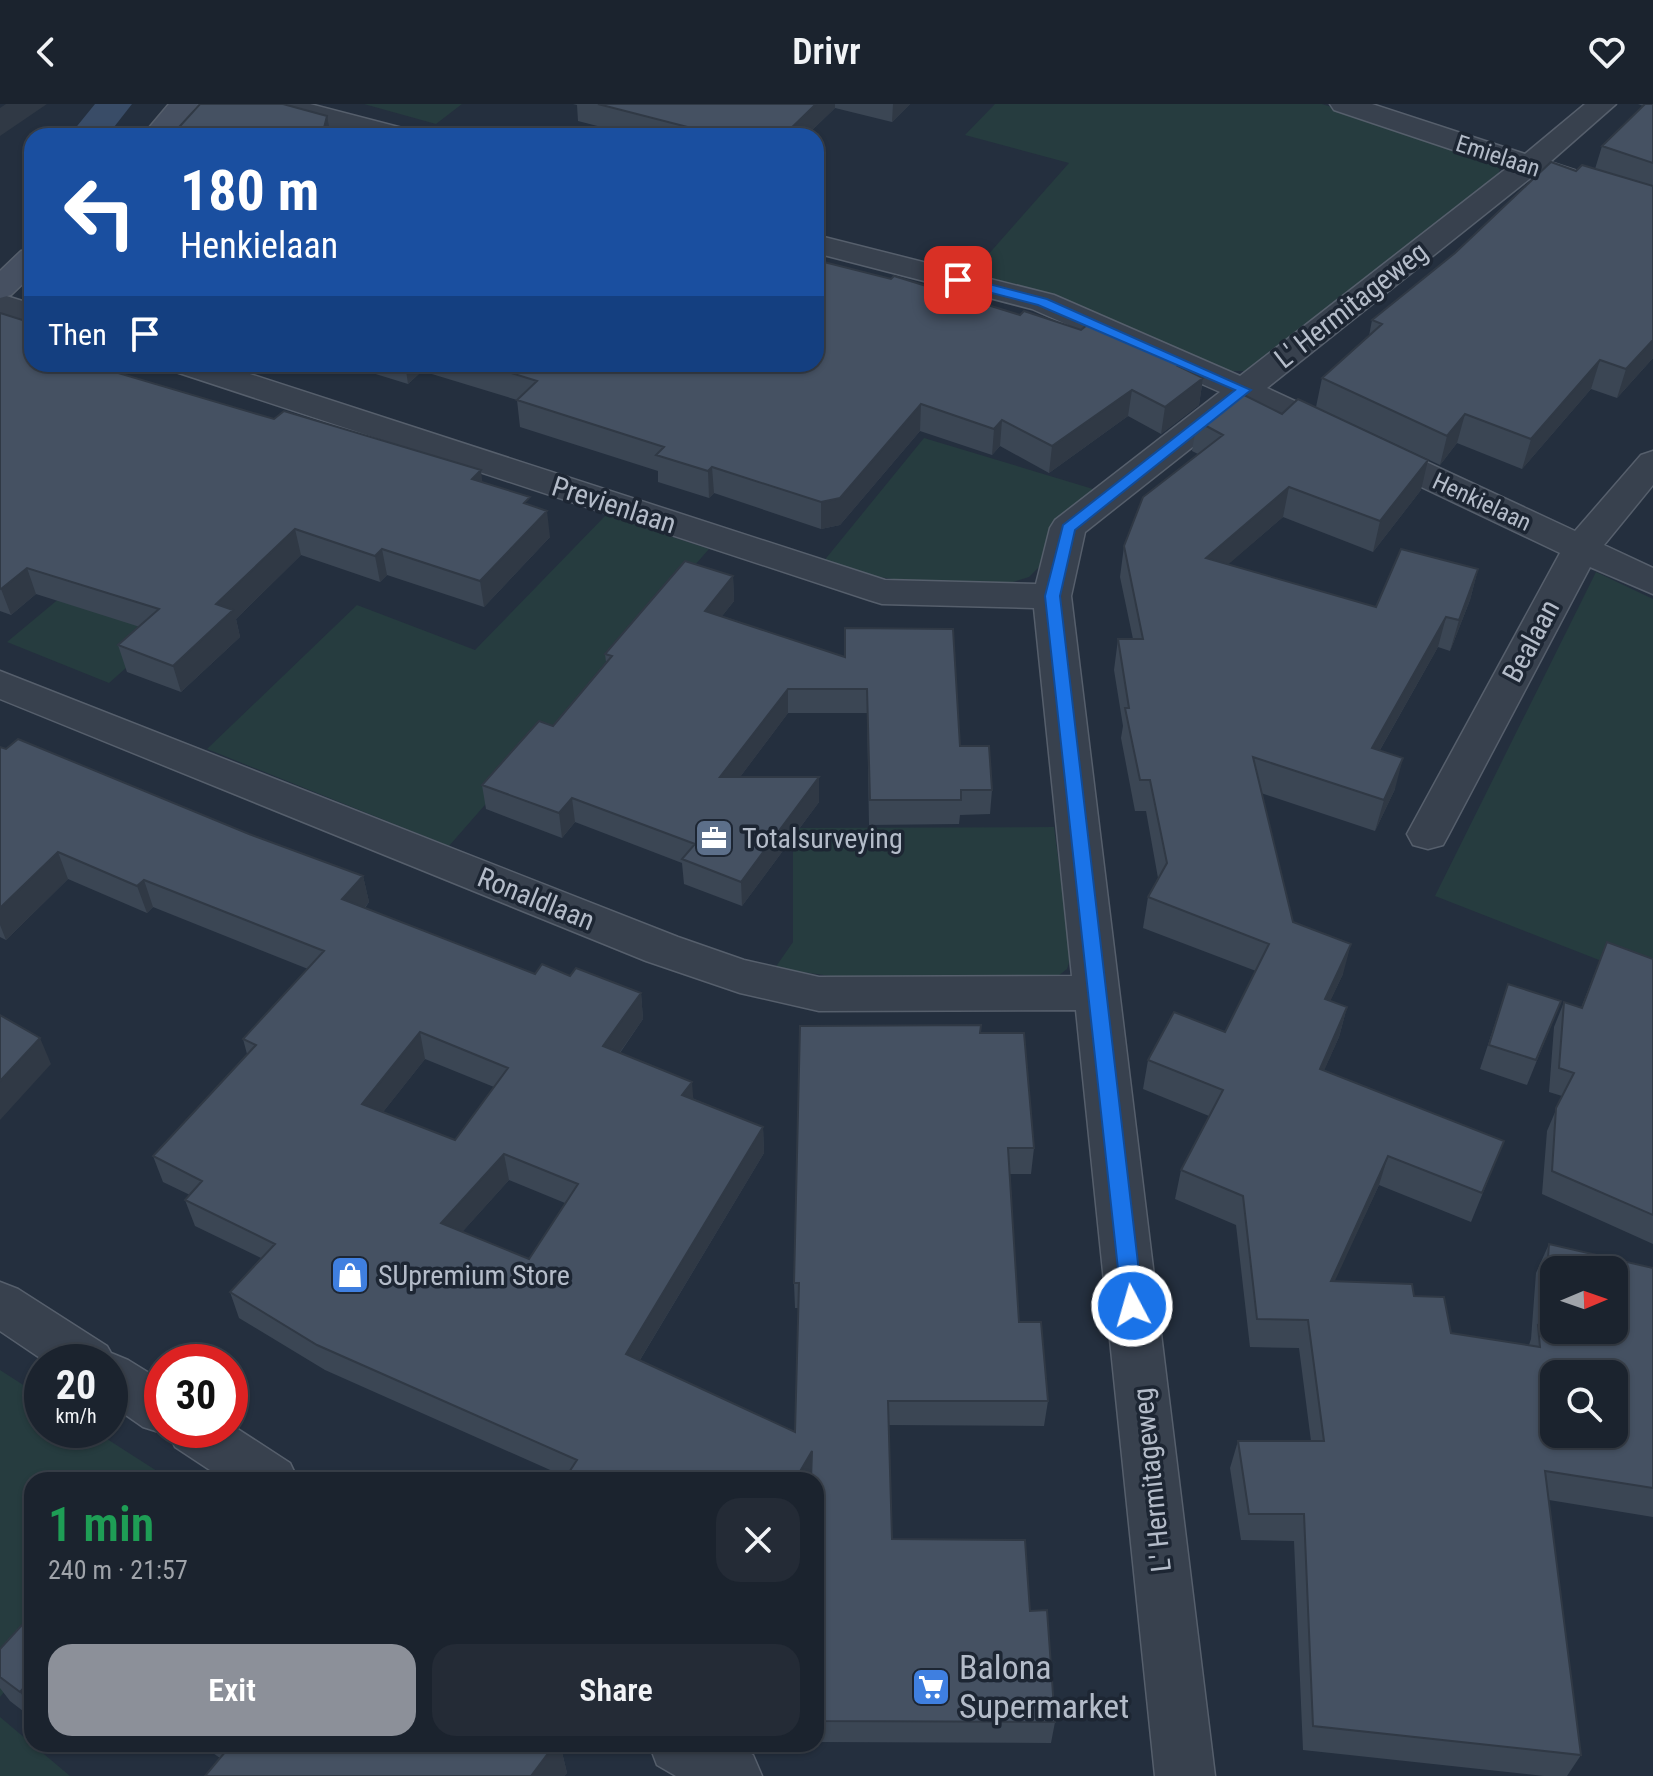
<!DOCTYPE html>
<meta charset="utf-8">
<style>
:root{--surface:#1b232e;--page:#242b36;--text:#f1f3f6;--muted:#a0a4aa;--line:#39404a;--accent:#8c9099}
body{margin:0;font-family:"Roboto Condensed",sans-serif;background:var(--page);color:var(--text);height:100vh;display:flex;flex-direction:column;font-size:30px;white-space:nowrap}
*{box-sizing:border-box;margin:0}
p{font-size:26px;color:var(--muted)}
.icon{flex:none;width:44px;height:44px;fill:none;stroke:currentColor;stroke-width:2;stroke-linecap:round;stroke-linejoin:round}
.map{position:relative;flex:1;overflow:hidden}
.side{position:absolute;left:24px;top:1368px;width:800px;height:280px;display:flex;flex-direction:column;background:var(--surface);border-radius:24px;box-shadow:0 2px 6px #0004,0 0 0 2px var(--line)}
.side>*{flex:none}
.hud{position:absolute;left:24px;top:24px;width:800px;height:244px;border-radius:24px;box-shadow:0 2px 6px #0004,0 0 0 2px var(--line);background:#1a4fa0;color:#fff;overflow:hidden}
.needle{width:52px;rotate:88deg}
.controls{position:absolute;left:1540px;top:1152px;display:grid;gap:16px}
.controls a{display:grid;place-items:center;width:88px;height:88px;border-radius:16px;background:var(--surface);box-shadow:0 2px 6px #0004,0 0 0 2px var(--line);font-size:40px}
.speed{position:absolute;left:24px;top:1240px;display:flex;gap:16px;font-size:40px;font-weight:700;text-align:center}
.speed>*{display:grid;place-content:center;width:104px;height:104px;border-radius:50%;background:var(--surface);box-shadow:0 2px 6px #0004,0 0 0 2px var(--line);line-height:1}
.speed small{font-size:20px;font-weight:400}
.speed .limit{border:12px solid #d22;background:#fff;color:#111}
.pin{position:absolute;display:grid;place-items:center;width:68px;height:68px;color:#fff;margin:-34px;border-radius:16px;box-shadow:0 4px 12px #0006}
.me{position:absolute;width:88px;margin:-44px;rotate:354deg;stroke-linejoin:round;filter:drop-shadow(0 0 6px #0008)}
.turn{display:flex;align-items:center;gap:28px;height:168px;padding:0 24px;font-size:36px}
.turn .icon{width:104px;height:104px;stroke-width:2.5}
.turn b{display:block;font-size:56px;line-height:68px}
.then{display:flex;align-items:center;height:76px;padding:0 24px;background:#0003;gap:16px;font-size:30px}
.round{display:grid;place-items:center;flex:none;width:84px;height:84px;border-radius:24px;background:var(--page)}
.overview{display:flex;align-items:center;justify-content:space-between;height:136px;padding:0 24px}
h1{font-size:48px;font-weight:600;line-height:60px;color:#1e9e55}
.button{display:flex;gap:16px;margin-top:auto;padding:16px 24px}
.button a{flex:1;height:92px;border-radius:24px;background:var(--accent);color:#fff;font-size:32px;font-weight:600;line-height:92px;text-align:center}
.button a+a{background:var(--page);color:var(--text)}
header{display:flex;justify-content:space-between;align-items:center;height:104px;padding:0 24px;background:var(--surface);font-size:36px;font-weight:600}
.map>svg:first-child{display:block}
.green{fill:#263c3f}
.lines{fill:none;stroke-linecap:round;stroke-linejoin:round}
.canal{fill:#394c67;fill-rule:evenodd}
.street-casing{stroke:#565f6c;stroke-width:3}
.secondary-casing{stroke:#565f6c;stroke-width:3}
.street{fill:#38414e;fill-rule:evenodd}
.secondary{fill:#465061;fill-rule:evenodd}
.wall{fill:#3b4654;fill-rule:evenodd}
.shaded-wall{fill:#303945}
.building{fill:#455162;stroke:#303945;stroke-width:2;fill-rule:evenodd}
.route{fill:#1a73e8;stroke:#114b97;stroke-width:2}
.labels{text-anchor:middle;dominant-baseline:central;stroke-width:7;stroke-linejoin:round;paint-order:stroke}
.far-street-label{font-size:24px;fill:#b4bcc9;stroke:#1d2633}
.street-label{font-size:28px;fill:#b4bcc9;stroke:#1d2633}
.poi-label{font-size:28px;fill:#b4bcc9;stroke:#1d2633;text-anchor:start}
.near-poi-label{font-size:34px;fill:#b4bcc9;stroke:#1d2633;text-anchor:start}
</style>
<header><svg class="icon" aria-label="back" viewBox="0 0 24 24"><path d="M15 5l-7 7 7 7"/></svg>Drivr<svg class="icon" aria-label="heart" viewBox="0 0 24 24"><path d="M12 20l-8-8c-3-5 5-10 8-4 3-6 11-1 8 4z"/></svg></header>
<div class="map">
<svg width="1653" height="1672" viewBox="0 0 1653 1672">
<rect width="100%" height="100%" fill="#242f3e"/>
<path class="green" d="M 364,0 L 462,0 L 436,20 Z
M 995,0 L 1322,0 L 1484,52 L 1500,63 L 1499,69 L 1246,267 L 1231,267 L 1052,194 L 971,170 L 1069,59 L 965,31 Z
M 924,334 L 1093,385 L 1056,423 L 1042,460 L 1029,473 L 1013,478 L 919,479 L 873,472 L 823,458 Z
M 606,411 L 709,445 L 449,742 L 207,645 L 357,501 L 475,546 Z
M 145,423 L 244,459 L 109,579 L 7,538 Z
M 1596,468 L 1653,495 L 1653,877 L 1435,792 Z
M 1054,723 L 1071,852 L 1067,865 L 1058,872 L 837,873 L 775,864 L 793,838 L 793,724 Z
M 0,1266 L 42,1293 L 42,1326 L 93,1326 L 171,1376 L 32,1376 L 32,1554 L 0,1593 Z
M 0,1613 L 70,1672 L 0,1672 Z"/>
<g class="lines">
<path class="canal" d="M 95,0 L 132,0 L 107,32 L 69,32 Z"/>
<defs>
<path id="street" d="M 263,0 L 310,0 L 410,26 L 415,32 L 366,32 L 267,6 Z
M 1330,0 L 1372,0 L 1525,50 L 1585,0 L 1616,0 L 1550,58 L 1653,92 L 1653,111 L 1533,72 L 1267,284 L 1575,427 L 1641,351 L 1653,347 L 1653,381 L 1604,441 L 1653,464 L 1653,490 L 1590,463 L 1449,730 L 1443,741 L 1428,745 L 1413,741 L 1407,730 L 1560,449 L 1247,300 L 1085,428 L 1071,492 L 1215,1672 L 1155,1672 L 1076,906 L 819,907 L 740,889 L 646,857 L 0,595 L 0,567 L 678,833 L 744,856 L 819,873 L 1072,872 L 1034,504 L 882,500 L 869,496 L 173,267 L 168,260 L 219,260 L 885,476 L 1036,480 L 1050,424 L 1055,416 L 1220,288 L 1032,205 L 816,149 L 816,131 L 1054,191 L 1240,272 L 1507,64 L 1334,6 Z
M 0,190 L 32,200 L 32,220 L 0,210 Z
M 0,1178 L 18,1185 L 107,1242 L 111,1249 L 128,1256 L 162,1277 L 162,1326 L 230,1326 L 230,1320 L 290,1359 L 298,1376 L 225,1376 L 175,1343 L 168,1327 L 162,1329 L 143,1323 L 110,1300 L 110,1258 L 46,1258 L 0,1227 Z
M 649,1640 L 734,1640 L 753,1651 L 762,1672 L 676,1672 L 657,1661 Z"/>
<path id="secondary" d="M 169,0 L 198,0 L 172,32 L 142,32 Z
M 32,145 L 32,171 L 11,191 L 0,194 L 0,167 L 21,147 Z"/>
</defs>
<use href="#street" class="street-casing"/>
<use href="#secondary" class="secondary-casing"/>
<use href="#street" class="street"/>
<use href="#secondary" class="secondary"/>
</g>
<path class="wall" d="M 573,0 L 910,0 L 892,18 L 835,4 L 806,32 L 636,32 L 578,17 L 577,1 Z
M 1638,0 L 1653,0 L 1653,254 L 1617,294 L 1591,285 L 1522,365 L 1457,339 L 1440,361 L 1348,318 L 1421,386 L 1373,448 L 1283,413 L 1228,460 L 1376,503 L 1478,465 L 1470,496 L 1450,547 L 1438,543 L 1380,646 L 1395,685 L 1375,727 L 1261,689 L 1293,818 L 1343,870 L 1330,897 L 1347,903 L 1339,933 L 1324,966 L 1504,1037 L 1471,1118 L 1379,1081 L 1334,1177 L 1414,1192 L 1451,1229 L 1529,1241 L 1531,1235 L 1536,1169 L 1549,1140 L 1653,1164 L 1653,1413 L 1549,1396 L 1581,1651 L 1567,1672 L 1544,1672 L 1303,1646 L 1294,1437 L 1241,1436 L 1230,1364 L 1238,1337 L 1311,1337 L 1299,1244 L 1250,1243 L 1236,1121 L 1175,1095 L 1181,1066 L 1209,1012 L 1143,985 L 1148,956 L 1225,928 L 1256,867 L 1143,824 L 1148,793 L 1158,774 L 1146,707 L 1135,707 L 1121,634 L 1123,622 L 1114,566 L 1118,535 L 1133,535 L 1120,473 L 1124,442 L 1198,350 L 1192,347 L 1197,317 L 1282,310 L 1316,303 L 1322,274 L 1369,232 L 1372,216 L 1576,67 L 1595,65 L 1602,42 L 1643,2 Z
M 0,209 L 32,260 L 482,378 L 531,402 L 550,433 L 484,503 L 387,471 L 380,478 L 301,451 L 236,515 L 240,533 L 181,588 L 127,568 L 118,541 L 140,523 L 36,490 L 11,511 L 0,507 Z
M 1020,211 L 1183,258 L 1182,264 L 1203,274 L 1199,301 L 1161,330 L 1128,312 L 1049,369 L 1000,342 L 992,351 L 920,327 L 840,421 L 821,425 L 714,389 L 709,394 L 658,378 L 658,367 L 520,323 L 517,296 L 422,267 L 408,280 L 353,263 L 353,260 L 816,260 Z
M 733,472 L 734,497 L 722,512 L 845,553 L 960,642 L 992,686 L 990,710 L 960,711 L 959,720 L 869,721 L 867,609 L 788,609 L 740,673 L 819,698 L 742,802 L 684,780 L 682,759 L 575,718 L 562,734 L 486,705 L 482,681 L 553,622 L 606,558 L 605,550 Z
M 0,643 L 363,772 L 369,798 L 365,804 L 535,870 L 570,872 L 641,889 L 643,915 L 620,949 L 694,995 L 763,1023 L 764,1049 L 640,1256 L 795,1328 L 799,1204 L 795,1204 L 794,1179 L 980,929 L 1034,1044 L 1031,1070 L 1010,1070 L 1019,1218 L 1048,1297 L 1044,1322 L 889,1321 L 892,1435 L 1030,1507 L 1055,1618 L 1051,1639 L 816,1638 L 816,1376 L 811,1371 L 809,1376 L 564,1376 L 566,1373 L 325,1266 L 239,1214 L 230,1188 L 261,1154 L 195,1122 L 185,1096 L 190,1091 L 163,1078 L 153,1052 L 247,950 L 243,935 L 308,865 L 153,803 L 147,809 L 68,775 L 6,836 L 0,833 ZM 425,955 L 494,983 L 455,1036 L 383,1008 ZM 509,1076 L 565,1099 L 529,1155 L 462,1128 Z
M 1607,838 L 1653,855 L 1653,1140 L 1542,1090 L 1547,1027 L 1562,992 L 1549,988 L 1554,923 L 1564,898 L 1581,904 Z
M 1508,880 L 1561,897 L 1527,981 L 1480,965 Z
M 32,1510 L 32,1614 L 10,1597 L 0,1584 L 0,1545 Z
M 200,1640 L 560,1640 L 567,1669 L 564,1672 L 205,1672 L 220,1654 Z"/>
<path class="shaded-wall" d="M 6,0 L 47,0 L 0,32 L 0,4 Z
M 816,0 L 835,0 L 835,4 L 806,32 L 783,32 Z
M 893,0 L 910,0 L 892,18 Z
M 327,12 L 331,32 L 322,32 Z
M 1653,236 L 1653,254 L 1617,294 L 1626,265 Z
M 1600,256 L 1591,285 L 1522,365 L 1531,335 Z
M 405,260 L 421,260 L 422,267 L 408,280 Z
M 1203,274 L 1199,301 L 1161,330 L 1165,303 Z
M 1132,286 L 1128,312 L 1049,369 L 1052,342 Z
M 921,300 L 920,327 L 840,421 L 821,425 L 821,398 Z
M 1465,310 L 1457,339 L 1440,361 L 1447,332 Z
M 1002,316 L 1000,342 L 992,351 L 994,325 Z
M 1428,356 L 1421,386 L 1373,448 L 1380,417 Z
M 712,363 L 714,389 L 709,394 L 708,367 Z
M 481,366 L 484,393 L 472,375 Z
M 1289,383 L 1283,413 L 1201,484 L 1206,454 Z
M 547,407 L 550,433 L 484,503 L 480,477 Z
M 295,425 L 301,451 L 236,515 L 240,533 L 181,588 L 173,562 L 216,500 Z
M 382,445 L 387,471 L 380,478 L 375,452 Z
M 27,464 L 36,490 L 11,511 L 1,485 Z
M 1478,465 L 1470,496 L 1450,547 L 1459,516 Z
M 733,472 L 734,497 L 707,531 L 705,507 Z
M 1446,513 L 1438,543 L 1364,674 L 1372,644 Z
M 788,585 L 788,609 L 722,697 L 720,673 Z
M 1403,654 L 1395,685 L 1375,727 L 1384,696 Z
M 819,673 L 819,698 L 742,802 L 741,778 Z
M 572,694 L 575,718 L 562,734 L 559,709 Z
M 58,748 L 68,775 L 6,836 L 0,821 L 0,804 Z
M 363,772 L 369,798 L 349,822 L 342,795 Z
M 144,776 L 153,803 L 147,809 L 137,782 Z
M 1351,840 L 1343,870 L 1317,925 L 1325,895 Z
M 641,889 L 643,915 L 606,968 L 603,942 Z
M 1347,903 L 1339,933 L 1312,994 L 1320,965 Z
M 420,928 L 425,955 L 369,1026 L 362,1000 Z
M 40,934 L 51,960 L 0,1016 L 0,977 Z
M 692,978 L 694,1004 L 682,991 Z
M 763,1023 L 764,1049 L 629,1274 L 626,1250 Z
M 504,1050 L 509,1076 L 447,1145 L 441,1119 Z
M 1388,1052 L 1379,1081 L 1322,1205 L 1331,1177 Z
M 812,1347 L 812,1370 L 809,1376 L 795,1376 Z
M 32,1575 L 32,1605 L 20,1588 Z
M 555,1640 L 560,1640 L 567,1669 L 564,1672 L 531,1672 Z"/>
<path class="building" d="M 200,0 L 283,0 L 327,12 L 322,32 L 171,32 Z
M 598,0 L 816,0 L 783,32 L 757,32 L 751,30 L 749,32 L 736,32 L 706,25 L 703,27 Z
M 1645,0 L 1653,0 L 1653,59 L 1602,42 Z
M 1551,58 L 1576,67 L 1582,61 L 1653,82 L 1653,236 L 1626,265 L 1600,256 L 1531,335 L 1465,310 L 1447,332 L 1322,274 L 1382,220 L 1372,216 L 1455,149 Z
M 816,156 L 891,175 L 894,172 L 1020,211 L 1024,207 L 1081,226 L 1087,221 L 1183,258 L 1178,262 L 1203,274 L 1165,303 L 1132,286 L 1052,342 L 1002,316 L 994,325 L 921,300 L 840,394 L 821,398 L 712,363 L 708,367 L 656,351 L 664,343 L 517,296 L 537,277 L 482,260 L 816,260 Z
M 0,209 L 32,219 L 32,230 L 25,236 L 32,238 L 32,260 L 88,260 L 274,315 L 284,307 L 481,366 L 472,375 L 530,393 L 524,399 L 547,407 L 480,477 L 382,445 L 375,452 L 295,425 L 216,500 L 233,506 L 173,562 L 118,541 L 159,505 L 27,464 L 1,485 L 0,484 Z
M 1236,287 L 1282,310 L 1298,295 L 1428,356 L 1380,417 L 1289,383 L 1206,454 L 1376,503 L 1401,445 L 1478,465 L 1459,516 L 1446,513 L 1372,644 L 1403,654 L 1384,696 L 1253,653 L 1293,818 L 1351,840 L 1325,895 L 1347,903 L 1320,965 L 1504,1037 L 1482,1089 L 1388,1052 L 1331,1177 L 1412,1180 L 1414,1192 L 1444,1193 L 1451,1229 L 1540,1243 L 1538,1221 L 1543,1222 L 1549,1140 L 1653,1164 L 1653,1384 L 1545,1367 L 1581,1651 L 1313,1622 L 1304,1410 L 1249,1410 L 1238,1337 L 1324,1337 L 1308,1216 L 1257,1215 L 1243,1092 L 1181,1066 L 1223,986 L 1148,956 L 1174,908 L 1225,928 L 1269,840 L 1148,793 L 1167,759 L 1150,676 L 1140,676 L 1125,604 L 1129,604 L 1118,535 L 1143,535 L 1124,442 L 1143,393 L 1223,331 L 1197,317 ZM 1554,1166 L 1614,1166 L 1614,1226 L 1554,1226 ZM 1554,1270 L 1614,1270 L 1614,1330 L 1554,1330 Z
M 685,457 L 733,472 L 705,507 L 845,553 L 845,524 L 953,525 L 960,642 L 989,642 L 992,686 L 961,686 L 961,696 L 870,696 L 867,585 L 788,585 L 720,673 L 819,673 L 741,778 L 682,755 L 695,740 L 572,694 L 559,709 L 482,681 L 539,617 L 553,622 L 612,552 L 605,550 Z
M 18,635 L 249,730 L 363,772 L 342,795 L 535,870 L 542,860 L 570,872 L 576,864 L 641,889 L 603,942 L 692,978 L 682,991 L 763,1023 L 626,1250 L 795,1328 L 799,1179 L 794,1179 L 800,922 L 981,921 L 980,929 L 1024,929 L 1034,1044 L 1008,1044 L 1019,1218 L 1041,1218 L 1048,1297 L 888,1297 L 892,1435 L 1025,1436 L 1030,1507 L 1047,1506 L 1055,1618 L 816,1617 L 816,1376 L 811,1376 L 812,1347 L 795,1376 L 564,1376 L 577,1356 L 317,1241 L 230,1188 L 275,1140 L 185,1096 L 202,1077 L 153,1052 L 256,941 L 243,935 L 324,847 L 144,776 L 137,782 L 58,748 L 0,804 L 0,643 L 6,645 ZM 420,928 L 508,964 L 455,1036 L 362,1000 ZM 504,1050 L 578,1080 L 529,1155 L 441,1119 Z
M 1607,838 L 1653,855 L 1653,1111 L 1552,1067 L 1556,1004 L 1574,969 L 1559,964 L 1564,898 L 1582,904 Z
M 1508,880 L 1561,897 L 1536,956 L 1489,941 Z
M 0,911 L 40,934 L 0,977 Z
M 32,1510 L 32,1575 L 20,1588 L 0,1573 L 0,1545 Z
M 229,1640 L 555,1640 L 531,1672 L 205,1672 L 231,1641 Z"/>
<path class="route" d="M 958,172 L 1047,195 L 1251,286 L 1075,426 L 1060,492 L 1143,1202 L 1140,1209 L 1132,1211 L 1125,1209 L 1122,1202 L 1045,492 L 1063,421 L 1235,286 L 1038,201 L 953,179 L 951,176 Z"/>
<defs>
<symbol id="office-square" viewBox="-11 -11 22 22"><rect x="-9" y="-9" width="18" height="18" rx="4" fill="#5c6f8a" stroke="#1d2633"/><path d="M-6-3h4V-5.5h4V-3h4V5H-6ZM-1-4.5V-3h2v-1.5ZM-6 0V1H6V0Z" fill="#fff"/></symbol>
<symbol id="shop-square" viewBox="-11 -11 22 22"><rect x="-9" y="-9" width="18" height="18" rx="4" fill="#3f7fe0" stroke="#1d2633"/><path d="M-5-2.5h2.3a2.7 3.5 0 0 1 5.4 0H5L5.5 6h-11ZM-1.5-2.5h3a1.5 2.3 0 0 0-3 0Z" fill="#fff"/></symbol>
<symbol id="supermarket-square" viewBox="-11 -11 22 22"><rect x="-9" y="-9" width="18" height="18" rx="4" fill="#3f7fe0" stroke="#1d2633"/><path d="M-6-5.5h2.5l.6 2H6L4.5 2H-2.5L-4.4-4H-6ZM-1.5 3.2a1.3 1.3 0 1 0 .1 0ZM3 3.2a1.3 1.3 0 1 0 .1 0Z" fill="#fff"/></symbol>
</defs>
<g fill-rule="evenodd">
<use href="#office-square" x="692" y="712" width="44" height="44"/>
<use href="#shop-square" x="328" y="1149" width="44" height="44"/>
<use href="#supermarket-square" x="909" y="1561" width="44" height="44"/>
</g>
<g class="labels">
<g class="far-street-label">
<text transform="translate(1498 52) rotate(18)">Emielaan</text>
<text transform="translate(1482 398) rotate(25)">Henkielaan</text>
</g>
<g class="street-label">
<text transform="translate(1351 201) rotate(-38)">L' Hermitageweg</text>
<text transform="translate(614 401) rotate(18)">Previenlaan</text>
<text transform="translate(1531 537) rotate(-62)">Bealaan</text>
<text transform="translate(536 795) rotate(22)">Ronaldlaan</text>
<text transform="translate(1152 1376) rotate(-96)">L' Hermitageweg</text>
</g>
<g class="poi-label">
<text x="742" y="734">Totalsurveying</text>
<text x="378" y="1171">SUpremium Store</text>
</g>
<g class="near-poi-label">
<text x="959" y="1563">Balona<tspan x="959" dy="39">Supermarket</tspan></text>
</g>
</g>
</svg>
<div class="controls">
<a><svg class="needle" viewBox="-14 -14 28 28"><path d="M0-13l5 13h-10z" fill="#e53935"/><path d="M0 13l5-13h-10z" fill="#a0a4aa"/></svg></a>
<a><svg class="icon" aria-label="search" viewBox="0 0 24 24"><circle cx="10" cy="10" r="6"/><path d="M15 15l6 6"/></svg></a>
</div>
<div class="speed"><div>20<small>km/h</small></div><div class="limit">30</div></div>
<div class="pin" style="left:958px;top:176px;background:#d93025"><svg class="icon" aria-label="arrive" viewBox="0 0 24 24"><path d="M6 21V4h12l-3 4 3 4H6"/></svg></div>
<svg class="me" style="left:1132px;top:1202px" viewBox="-20 -20 40 40"><circle r="17" fill="#1a73e8" stroke="#fff" stroke-width="3"/><path d="M0-11L8 9 0 5-8 9z" fill="#fff"/></svg>
<div class="hud">
<div class="turn"><svg class="icon" aria-label="left" viewBox="0 0 24 24"><path d="M17 20v-9H6M10 6l-5 5 5 5"/></svg><div><b>180 m</b>Henkielaan</div></div>
<div class="then">Then<svg class="icon" aria-label="arrive" viewBox="0 0 24 24"><path d="M6 21V4h12l-3 4 3 4H6"/></svg></div>
</div>
<section class="side">
<div class="overview"><div><h1>1 min</h1><p>240 m · 21:57</p></div><a class="round"><svg class="icon" aria-label="close" viewBox="0 0 24 24"><path d="M6 6l12 12M18 6L6 18"/></svg></a></div>
<div class="button"><a>Exit</a><a>Share</a></div>
</section>
</div>
